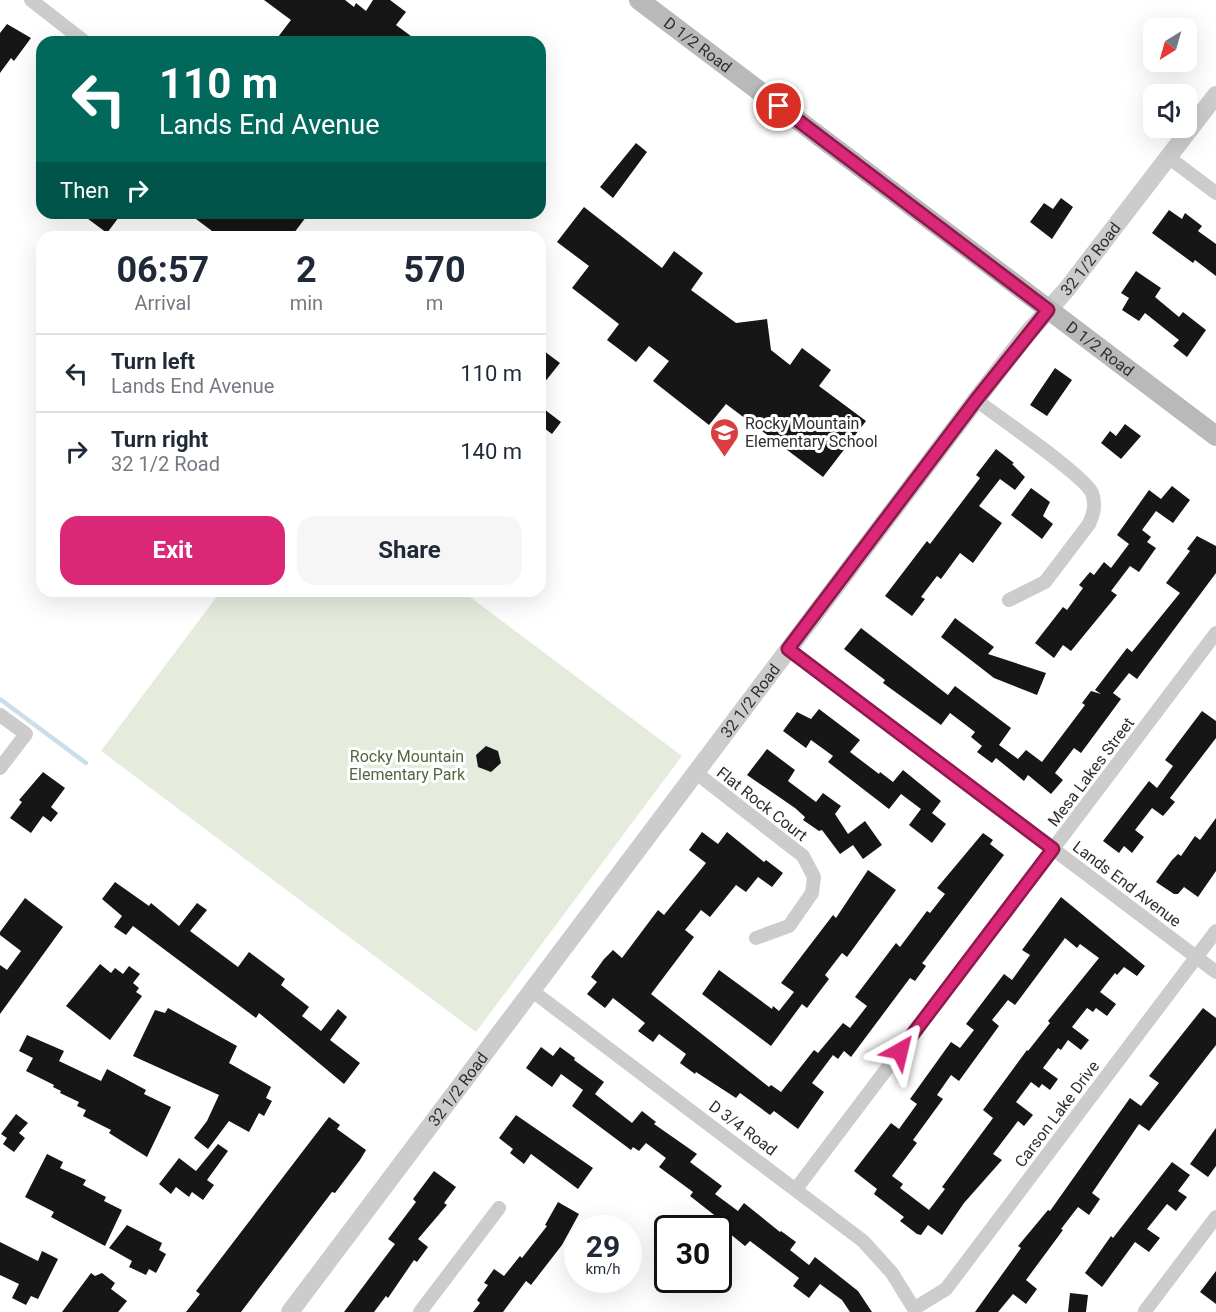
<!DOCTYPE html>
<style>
:root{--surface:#fff;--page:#f6f6f7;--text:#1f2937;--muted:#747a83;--line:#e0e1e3;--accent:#db2777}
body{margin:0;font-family:Roboto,sans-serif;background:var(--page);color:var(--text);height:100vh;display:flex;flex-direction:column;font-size:22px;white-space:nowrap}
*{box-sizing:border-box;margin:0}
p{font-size:20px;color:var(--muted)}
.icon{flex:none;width:33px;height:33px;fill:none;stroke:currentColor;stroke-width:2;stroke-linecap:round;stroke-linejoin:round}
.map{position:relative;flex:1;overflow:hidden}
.drawer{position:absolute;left:36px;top:231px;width:510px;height:366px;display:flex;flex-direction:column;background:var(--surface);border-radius:18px;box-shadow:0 6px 24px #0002}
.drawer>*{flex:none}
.banner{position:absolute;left:36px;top:36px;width:510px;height:183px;border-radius:18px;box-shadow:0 6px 24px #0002;background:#00695c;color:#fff;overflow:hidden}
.needle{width:39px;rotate:217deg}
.buttons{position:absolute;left:1143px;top:18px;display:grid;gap:12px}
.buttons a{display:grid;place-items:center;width:54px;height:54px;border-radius:12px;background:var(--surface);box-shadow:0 6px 24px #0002;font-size:30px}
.speed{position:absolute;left:564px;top:1215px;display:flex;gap:12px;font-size:30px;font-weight:700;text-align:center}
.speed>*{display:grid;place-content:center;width:78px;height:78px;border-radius:50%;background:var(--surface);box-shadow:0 6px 24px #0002;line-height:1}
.speed small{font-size:15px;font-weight:400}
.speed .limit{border:3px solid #111;border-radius:9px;background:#fff;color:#111}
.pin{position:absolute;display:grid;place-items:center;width:51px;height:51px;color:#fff;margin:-26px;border:3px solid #fff;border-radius:50%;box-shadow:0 2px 6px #0007}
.me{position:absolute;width:66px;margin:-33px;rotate:37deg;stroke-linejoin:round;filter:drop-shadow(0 0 4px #0008)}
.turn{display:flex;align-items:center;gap:21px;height:126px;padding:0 24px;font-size:27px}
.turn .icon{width:78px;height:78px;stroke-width:2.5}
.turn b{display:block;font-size:42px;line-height:51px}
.then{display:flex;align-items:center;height:57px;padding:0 24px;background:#0003;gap:12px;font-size:22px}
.eta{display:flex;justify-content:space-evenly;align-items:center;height:102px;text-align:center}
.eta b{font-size:36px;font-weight:700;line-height:42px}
.button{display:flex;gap:12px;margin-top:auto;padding:12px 24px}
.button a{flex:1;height:69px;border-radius:18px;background:var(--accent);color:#fff;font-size:24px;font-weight:700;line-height:69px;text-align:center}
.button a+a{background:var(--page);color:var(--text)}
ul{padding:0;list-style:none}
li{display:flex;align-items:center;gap:18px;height:78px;padding:0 24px;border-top:2px solid var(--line)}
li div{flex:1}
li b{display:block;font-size:22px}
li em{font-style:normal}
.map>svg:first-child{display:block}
.green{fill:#e5ecde}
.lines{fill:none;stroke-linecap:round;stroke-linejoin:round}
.stream{stroke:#ccddea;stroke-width:4.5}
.building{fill:#161616;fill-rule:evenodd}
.minor{stroke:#ccc;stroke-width:14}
.tertiary{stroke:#ccc;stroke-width:18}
.secondary{stroke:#b9b9b9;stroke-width:20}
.route-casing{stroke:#8e194d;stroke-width:15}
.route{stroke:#db2777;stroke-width:10}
.labels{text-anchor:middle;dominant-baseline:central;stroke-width:6;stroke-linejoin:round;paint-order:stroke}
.street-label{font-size:16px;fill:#2f2f2f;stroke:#fff}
.poi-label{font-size:16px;fill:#2f2f2f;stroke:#fff;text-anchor:start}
.park-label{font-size:16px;fill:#51683f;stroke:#fff}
</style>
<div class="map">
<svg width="1216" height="1312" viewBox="0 0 1216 1312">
<rect width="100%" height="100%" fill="#fff"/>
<path class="green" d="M 221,591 L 462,591 L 682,756 L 476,1032 L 101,751 Z"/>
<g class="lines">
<path class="stream" d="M 0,699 L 86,763"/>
</g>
<path class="building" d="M 264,0 L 345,0 L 354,7 L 356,3 L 366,11 L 373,0 L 390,0 L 406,12 L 396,25 L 419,42 L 284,42 L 278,37 L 291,20 Z
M 7,24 L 31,38 L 14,61 L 11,58 L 0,73 L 0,33 Z
M 636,143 L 647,152 L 613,198 L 600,187 Z
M 1061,198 L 1073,207 L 1052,239 L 1030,222 L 1044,203 L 1053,209 Z
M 584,207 L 662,268 L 674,251 L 703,273 L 691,290 L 736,323 L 767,319 L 771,350 L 790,365 L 802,348 L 831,370 L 819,386 L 866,421 L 823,477 L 726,404 L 709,425 L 653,381 L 669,361 L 649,346 L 636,362 L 607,340 L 619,324 L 572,288 L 589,266 L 557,242 Z
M 1169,210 L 1182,219 L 1185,213 L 1202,226 L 1198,231 L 1216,244 L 1216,276 L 1195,260 L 1193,263 L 1152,233 Z
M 80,213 L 122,213 L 107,233 Z
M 188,213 L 309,213 L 291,237 L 220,237 Z
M 1136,271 L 1161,288 L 1155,297 L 1179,317 L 1183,312 L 1206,330 L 1187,357 L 1173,346 L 1179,340 L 1145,313 L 1139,321 L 1122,310 L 1129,298 L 1121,293 Z
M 540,348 L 560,363 L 540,388 Z
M 1055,368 L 1072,380 L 1047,416 L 1030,405 Z
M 540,406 L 561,422 L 552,434 L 540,425 Z
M 1125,424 L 1141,436 L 1121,459 L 1101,443 L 1110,431 L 1116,436 Z
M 996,449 L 1014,463 L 1012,464 L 1025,477 L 1015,490 L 1000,479 L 979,506 L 1002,523 L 973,563 L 960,553 L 941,579 L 937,576 L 921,597 L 925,599 L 912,616 L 885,596 L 927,541 L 930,544 L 980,478 L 976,475 Z
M 1172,486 L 1190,500 L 1173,523 L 1156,511 L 1142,530 L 1151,537 L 1147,542 L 1156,548 L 1139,572 L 1130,566 L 1111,591 L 1117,595 L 1071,651 L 1063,645 L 1054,658 L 1035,643 L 1063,607 L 1067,610 L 1083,588 L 1079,585 L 1090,572 L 1094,575 L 1104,562 L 1111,568 L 1129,544 L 1117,535 L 1149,490 L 1161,499 Z
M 1031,488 L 1050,502 L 1043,516 L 1053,524 L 1042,539 L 1011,515 Z
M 1197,536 L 1216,546 L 1216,573 L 1137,679 L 1129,673 L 1113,693 L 1121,699 L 1081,753 L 1074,748 L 1055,773 L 1063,780 L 1051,794 L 1028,775 L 1024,781 L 996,758 L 992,763 L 977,752 L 982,746 L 971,737 L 975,732 L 950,713 L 941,725 L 883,683 L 885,680 L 844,649 L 861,628 L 948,695 L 955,686 L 1011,728 L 999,745 L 1018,759 L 1026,750 L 1042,762 L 1085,705 L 1082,703 L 1091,691 L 1101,694 L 1095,690 L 1127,648 L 1132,652 L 1180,593 L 1166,583 L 1190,551 L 1187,549 Z
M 955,618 L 994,647 L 988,654 L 1046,673 L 1037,695 L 994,678 L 941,637 Z
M 819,709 L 860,740 L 850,752 L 879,774 L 880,772 L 893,782 L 903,770 L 941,801 L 932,813 L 946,824 L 932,843 L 909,825 L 921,809 L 901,794 L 889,809 L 828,762 L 833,756 L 811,740 L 806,748 L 783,731 L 797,712 L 811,719 Z
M 1202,711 L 1216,721 L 1216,738 L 1170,798 L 1175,802 L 1163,816 L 1152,808 L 1135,830 L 1144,837 L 1132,853 L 1124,846 L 1119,853 L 1103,841 L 1149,781 L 1157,788 L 1173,766 L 1165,760 Z
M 486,746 L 498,751 L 501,763 L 491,772 L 478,767 L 476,755 Z
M 767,749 L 795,770 L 788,781 L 816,802 L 823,793 L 841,806 L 835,814 L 848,834 L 865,821 L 882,845 L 863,859 L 853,845 L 840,854 L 822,830 L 819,831 L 803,820 L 805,817 L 795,808 L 747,775 Z
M 43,772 L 65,788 L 51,807 L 58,813 L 51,822 L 43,816 L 31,833 L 10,818 L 22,802 L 19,800 Z
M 1216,818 L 1216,871 L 1198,897 L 1184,887 L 1178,894 L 1174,894 L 1156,882 L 1172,860 L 1178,854 L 1181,856 L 1195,836 L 1200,840 Z
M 702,832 L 718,844 L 727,832 L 764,862 L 766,860 L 783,873 L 772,887 L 758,877 L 746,892 L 736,885 L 710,917 L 701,910 L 685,930 L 694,937 L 651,994 L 769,1087 L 771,1085 L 781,1092 L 814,1050 L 818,1053 L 843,1023 L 850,1028 L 867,1006 L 855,997 L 896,943 L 900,947 L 927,911 L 930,913 L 945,894 L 937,888 L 983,833 L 993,840 L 990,844 L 1004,855 L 924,961 L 922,963 L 926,966 L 915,981 L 910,978 L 851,1057 L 844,1051 L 838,1059 L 833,1055 L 812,1083 L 824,1092 L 798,1129 L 774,1111 L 770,1115 L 740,1093 L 736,1098 L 696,1072 L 695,1074 L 680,1063 L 686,1054 L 659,1034 L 653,1042 L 638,1031 L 645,1023 L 613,998 L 605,1008 L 587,994 L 597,982 L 591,977 L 604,959 L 613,950 L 622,958 L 658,910 L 664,915 L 706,863 L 689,850 Z
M 868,870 L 896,890 L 847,957 L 842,953 L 825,975 L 829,979 L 807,1008 L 802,1004 L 771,1046 L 702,994 L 719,970 L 772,1009 L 773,1006 L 779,1011 L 794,992 L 781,983 L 833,915 L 836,918 Z
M 115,882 L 149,906 L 151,903 L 179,926 L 197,903 L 207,910 L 190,931 L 238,967 L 249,952 L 285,979 L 281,985 L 309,1007 L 302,1016 L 321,1031 L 338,1009 L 347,1017 L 330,1040 L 360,1063 L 344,1084 L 259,1013 L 256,1018 L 133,926 L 126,935 L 114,927 L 122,916 L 102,899 Z
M 1061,897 L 1145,966 L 1137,976 L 1124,967 L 1117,975 L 1115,973 L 1100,992 L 1116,1004 L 1107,1016 L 1096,1008 L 1093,1012 L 1087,1008 L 1072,1027 L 1089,1040 L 1081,1050 L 1068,1040 L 1061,1050 L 1058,1048 L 1043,1068 L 1058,1079 L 1050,1090 L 1042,1084 L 1039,1088 L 1031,1082 L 1016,1102 L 1033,1115 L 1024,1126 L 1018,1121 L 993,1154 L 1002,1160 L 964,1203 L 942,1235 L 928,1225 L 921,1235 L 917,1234 L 900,1221 L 904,1217 L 874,1194 L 877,1189 L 854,1171 L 891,1123 L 899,1129 L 917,1104 L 910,1099 L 951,1042 L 960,1048 L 974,1030 L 966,1024 L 1004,974 L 1012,980 L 1030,955 L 1022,950 ZM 1065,938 L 1077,948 L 1080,944 L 1099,958 L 1048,1021 L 1050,1023 L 1028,1051 L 1027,1050 L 983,1110 L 993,1118 L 942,1187 L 945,1189 L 929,1210 L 900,1188 L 903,1184 L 892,1176 L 917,1143 L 913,1140 L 943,1099 L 937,1095 L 951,1075 L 959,1081 L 999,1026 L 992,1020 L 1008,1000 L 1015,1005 Z
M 25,898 L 63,927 L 0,1014 L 0,965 L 7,970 L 21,951 L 0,935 L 0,932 Z
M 100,964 L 111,973 L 115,968 L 123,974 L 129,966 L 140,974 L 133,983 L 139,988 L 136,992 L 142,996 L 110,1040 L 66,1006 Z
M 168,1008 L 237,1046 L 229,1063 L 271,1087 L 266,1098 L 272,1101 L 264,1116 L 259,1113 L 249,1132 L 229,1121 L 208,1149 L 194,1138 L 207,1121 L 219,1095 L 133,1056 L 155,1010 L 165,1013 Z
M 1203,1008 L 1216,1018 L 1216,1045 L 1149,1131 L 1139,1124 L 1092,1193 L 1100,1199 L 1089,1215 L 1078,1207 L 1061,1229 L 1063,1230 L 1026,1280 L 1037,1289 L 1026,1304 L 1013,1294 L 998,1312 L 975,1312 L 1021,1248 L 1018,1246 L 1048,1210 L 1050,1211 L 1130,1098 L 1141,1106 L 1159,1083 L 1149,1076 Z
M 27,1035 L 64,1051 L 59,1061 L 101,1081 L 107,1069 L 146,1090 L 144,1094 L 171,1107 L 147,1157 L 109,1133 L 111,1130 L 83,1116 L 86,1110 L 77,1106 L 79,1102 L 60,1093 L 61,1091 L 53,1087 L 54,1085 L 26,1071 L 33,1058 L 19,1051 Z
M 541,1047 L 553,1056 L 560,1047 L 575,1058 L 574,1060 L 604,1082 L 595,1094 L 632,1123 L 642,1111 L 656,1122 L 654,1124 L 697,1154 L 690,1162 L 722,1186 L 715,1194 L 738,1211 L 744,1203 L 780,1232 L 781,1231 L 796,1242 L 790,1250 L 809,1265 L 815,1257 L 858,1291 L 872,1312 L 850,1312 L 842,1300 L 820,1284 L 809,1298 L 793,1286 L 799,1278 L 750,1241 L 745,1246 L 724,1229 L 727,1225 L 690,1196 L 693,1192 L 659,1167 L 666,1158 L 646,1143 L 639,1151 L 633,1147 L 631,1150 L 572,1106 L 583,1090 L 561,1074 L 552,1087 L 526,1068 Z
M 16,1114 L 28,1123 L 19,1133 L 25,1138 L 14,1152 L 3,1144 L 7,1138 L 1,1134 Z
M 516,1115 L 593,1168 L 578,1189 L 531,1154 L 524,1164 L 510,1153 L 513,1149 L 499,1138 Z
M 329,1117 L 340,1125 L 337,1129 L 366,1150 L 360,1160 L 335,1193 L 332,1192 L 241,1312 L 186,1312 L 200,1294 L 196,1291 Z
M 1216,1128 L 1216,1166 L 1208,1177 L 1190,1164 Z
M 218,1144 L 228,1151 L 207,1180 L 214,1185 L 203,1200 L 192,1192 L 189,1197 L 176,1187 L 171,1194 L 159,1184 L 179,1158 L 196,1171 Z
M 47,1154 L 63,1162 L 60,1168 L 86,1180 L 83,1185 L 106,1197 L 104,1201 L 122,1210 L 105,1246 L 51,1217 L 54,1212 L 25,1197 Z
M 1172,1162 L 1190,1175 L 1178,1191 L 1187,1197 L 1176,1211 L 1167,1204 L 1147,1229 L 1160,1238 L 1149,1252 L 1135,1242 L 1102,1287 L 1085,1273 L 1111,1236 L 1113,1238 Z
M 434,1171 L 456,1187 L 444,1203 L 447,1205 L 418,1239 L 428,1247 L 417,1262 L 414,1260 L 388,1298 L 386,1296 L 374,1312 L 344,1312 L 395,1244 L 388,1239 L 416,1202 L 413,1199 Z
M 558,1202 L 579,1214 L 562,1245 L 531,1285 L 526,1281 L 503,1312 L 473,1312 L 480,1303 L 477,1300 L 488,1285 L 484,1283 L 494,1269 L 504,1276 L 520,1256 L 522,1258 L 547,1226 L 545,1225 Z
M 127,1225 L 162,1243 L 159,1250 L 166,1254 L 156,1273 L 149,1269 L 146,1275 L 129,1267 L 132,1261 L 109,1248 Z
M 0,1242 L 38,1261 L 42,1251 L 58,1259 L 38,1299 L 31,1296 L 26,1305 L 12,1298 L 19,1284 L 0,1275 Z
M 1216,1271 L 1216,1304 L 1200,1292 Z
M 91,1273 L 95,1276 L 102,1273 L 115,1283 L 111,1289 L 127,1301 L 118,1312 L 62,1312 Z
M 1070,1293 L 1088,1295 L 1086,1312 L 1068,1312 Z"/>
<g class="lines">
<path class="minor" d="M 31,0 L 85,42
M 1168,157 L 1216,193
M 976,400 C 997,416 1084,475 1092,493 C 1096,504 1094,514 1089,524 L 1045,582 L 1009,600
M 788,649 L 1216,972
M 0,715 L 26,734 L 0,768
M 695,772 L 803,856 L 814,877 L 812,893 L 789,926 L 756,938
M 531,990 L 863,1241 L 892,1273 L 916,1312
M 796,1189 L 1216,633
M 915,1308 L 946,1289 L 1216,931
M 1145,1311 L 1216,1217
M 420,1312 L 499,1208"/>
<path class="tertiary" id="s1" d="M 290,1312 L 976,400 L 1027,334 L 1067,289 L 1216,95"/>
<path class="secondary" id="s2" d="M 639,0 L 1216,436"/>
</g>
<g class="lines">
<defs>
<path id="route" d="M 779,106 L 1048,310 L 976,400 L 788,649 L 1053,849 L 900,1051"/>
</defs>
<use href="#route" class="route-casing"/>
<use href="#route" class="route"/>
</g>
<defs>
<symbol id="school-pin" viewBox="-11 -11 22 30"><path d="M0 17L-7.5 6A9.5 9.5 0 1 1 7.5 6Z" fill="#da3e42" stroke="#fff"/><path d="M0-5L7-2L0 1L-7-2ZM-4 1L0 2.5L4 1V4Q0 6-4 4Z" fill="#fff"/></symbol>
</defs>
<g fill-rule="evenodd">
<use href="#school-pin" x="708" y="416" width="33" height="45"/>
</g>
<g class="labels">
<g class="street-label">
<text stroke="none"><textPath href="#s2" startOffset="74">D 1/2 Road</textPath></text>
<text stroke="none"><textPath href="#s1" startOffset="1323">32 1/2 Road</textPath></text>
<text stroke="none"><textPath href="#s2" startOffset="578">D 1/2 Road</textPath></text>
<text stroke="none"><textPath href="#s1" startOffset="765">32 1/2 Road</textPath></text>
<text transform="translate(1091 772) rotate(-53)">Mesa Lakes Street</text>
<text transform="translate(762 804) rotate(38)">Flat Rock Court</text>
<text transform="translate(1127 884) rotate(37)">Lands End Avenue</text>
<text stroke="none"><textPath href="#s1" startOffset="279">32 1/2 Road</textPath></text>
<text transform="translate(1057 1114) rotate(-53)">Carson Lake Drive</text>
<text transform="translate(743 1128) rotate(37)">D 3/4 Road</text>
</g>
<g class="poi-label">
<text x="745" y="423">Rocky Mountain<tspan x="745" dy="18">Elementary School</tspan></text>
</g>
<g class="park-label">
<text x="407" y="756">Rocky Mountain<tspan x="407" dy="18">Elementary Park</tspan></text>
</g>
</g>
</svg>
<div class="buttons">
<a><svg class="needle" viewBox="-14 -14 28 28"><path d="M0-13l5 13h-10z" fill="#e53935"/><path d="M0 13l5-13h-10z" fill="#747a83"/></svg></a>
<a><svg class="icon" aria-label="sound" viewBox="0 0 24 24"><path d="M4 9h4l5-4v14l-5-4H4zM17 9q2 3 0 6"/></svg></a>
</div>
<div class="speed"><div>29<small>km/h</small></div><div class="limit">30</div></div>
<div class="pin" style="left:779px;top:106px;background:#d93025"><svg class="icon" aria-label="arrive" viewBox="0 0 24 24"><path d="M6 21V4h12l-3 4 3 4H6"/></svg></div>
<svg class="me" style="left:900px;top:1051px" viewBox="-20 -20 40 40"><path d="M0-17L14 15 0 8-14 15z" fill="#db2777" stroke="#fff" stroke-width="4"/></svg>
<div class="banner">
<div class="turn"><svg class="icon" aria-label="left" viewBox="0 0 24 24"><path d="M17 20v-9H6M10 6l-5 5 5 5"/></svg><div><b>110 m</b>Lands End Avenue</div></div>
<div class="then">Then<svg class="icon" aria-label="right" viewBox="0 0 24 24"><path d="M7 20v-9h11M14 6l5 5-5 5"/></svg></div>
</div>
<section class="drawer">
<div class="eta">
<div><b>06:57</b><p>Arrival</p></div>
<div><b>2</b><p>min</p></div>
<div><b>570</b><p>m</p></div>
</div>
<ul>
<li><svg class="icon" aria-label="left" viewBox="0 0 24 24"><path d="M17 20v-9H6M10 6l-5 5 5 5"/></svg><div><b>Turn left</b><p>Lands End Avenue</p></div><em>110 m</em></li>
<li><svg class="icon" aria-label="right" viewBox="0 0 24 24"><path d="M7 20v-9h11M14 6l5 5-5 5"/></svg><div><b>Turn right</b><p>32 1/2 Road</p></div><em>140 m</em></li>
</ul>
<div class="button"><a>Exit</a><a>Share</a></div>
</section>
</div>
